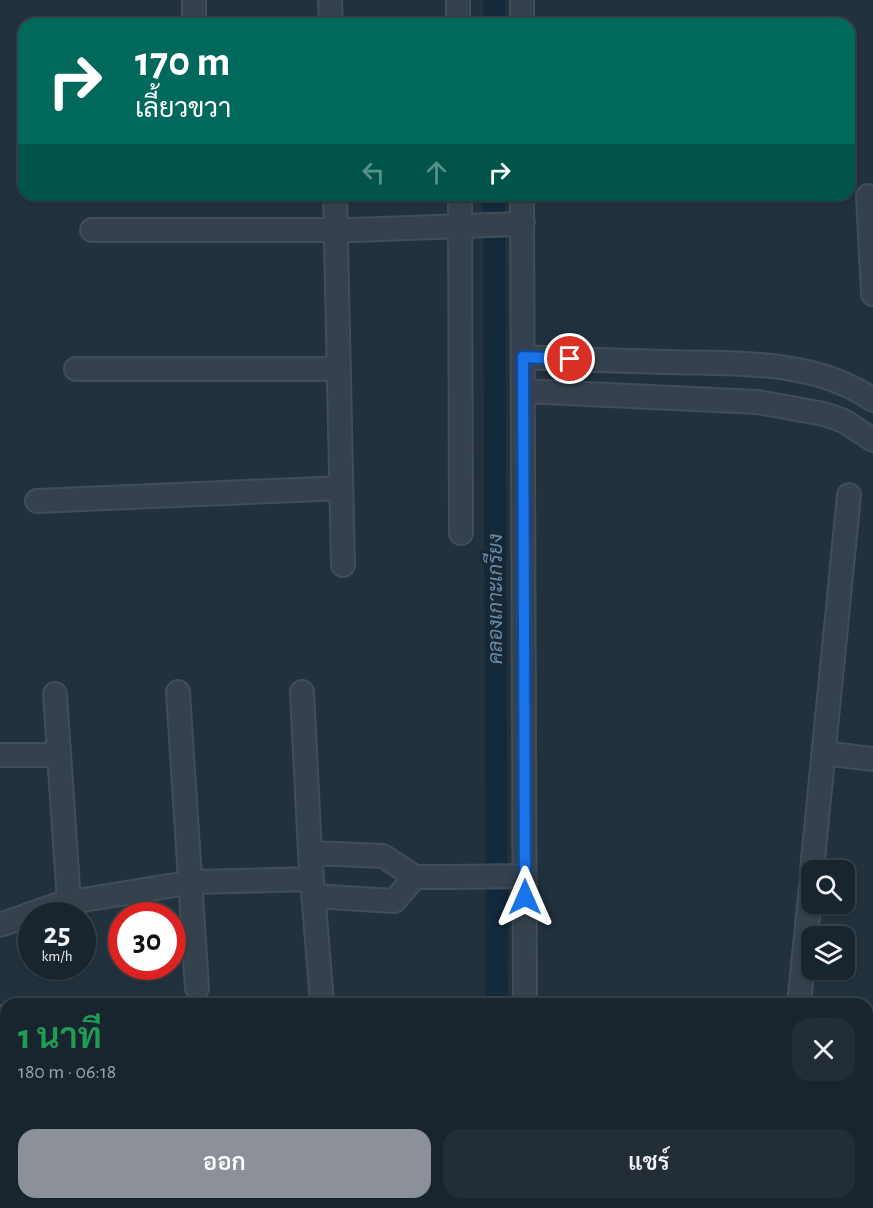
<!DOCTYPE html>
<html lang="th">
<meta charset="utf-8">
<style>
:root{--surface:#19252e;--page:#222d36;--text:#f1f3f6;--muted:#9fa5aa;--line:#37424a;--accent:#8c9099}
body{margin:0;font-family:"Alegreya Sans",Sarabun,sans-serif;background:var(--page);color:var(--text);height:100vh;display:flex;flex-direction:column;font-size:22px;white-space:nowrap}
*{box-sizing:border-box;margin:0}
p{font-size:20px;color:var(--muted)}
.icon{flex:none;width:33px;height:33px;fill:none;stroke:currentColor;stroke-width:2;stroke-linecap:round;stroke-linejoin:round}
.map{position:relative;flex:1;overflow:hidden}
.sheet{position:absolute;left:0px;top:998px;width:873px;height:212px;display:flex;flex-direction:column;background:var(--surface);border-radius:18px 18px 0 0;box-shadow:0 2px 4px #0004,0 0 0 2px var(--line)}
.sheet>*{flex:none}
.top-card{position:absolute;left:18px;top:18px;width:837px;height:183px;border-radius:18px;box-shadow:0 2px 4px #0004,0 0 0 2px var(--line);background:#00695c;color:#fff;overflow:hidden}
.buttons{position:absolute;left:801px;top:860px;display:grid;gap:12px}
.buttons a{display:grid;place-items:center;width:54px;height:54px;border-radius:12px;background:var(--surface);box-shadow:0 2px 4px #0004,0 0 0 2px var(--line);font-size:30px}
.speed{position:absolute;left:18px;top:902px;display:flex;gap:12px;font-size:30px;font-weight:700;text-align:center}
.speed>*{display:grid;place-content:center;width:78px;height:78px;border-radius:50%;background:var(--surface);box-shadow:0 2px 4px #0004,0 0 0 2px var(--line);line-height:1}
.speed small{font-size:15px;font-weight:400}
.speed .limit{border:9px solid #d22;background:#fff;color:#111}
.pin{position:absolute;display:grid;place-items:center;width:51px;height:51px;color:#fff;margin:-26px;border:3px solid #fff;border-radius:50%;box-shadow:0 2px 6px #0007}
.me{position:absolute;width:66px;margin:-33px;rotate:0deg;stroke-linejoin:round;filter:drop-shadow(0 0 4px #0008)}
.turn{display:flex;align-items:center;gap:21px;height:126px;padding:0 18px;font-size:27px}
.turn .icon{width:78px;height:78px;stroke-width:2.5}
.turn b{display:block;font-size:42px;line-height:51px}
.lanes{display:flex;align-items:center;height:57px;padding:0 18px;background:#0003;justify-content:center;gap:30px;direction:ltr}
.lanes .off{opacity:.35}
.round{display:grid;place-items:center;flex:none;width:63px;height:63px;border-radius:18px;background:var(--page)}
.head{display:flex;align-items:center;justify-content:space-between;height:102px;padding:0 18px}
h1{font-size:36px;font-weight:600;line-height:45px;color:#1e9e55}
.primary-button{display:flex;gap:12px;margin-top:auto;padding:12px 18px}
.primary-button a{flex:1;height:69px;border-radius:18px;background:var(--accent);color:#fff;font-size:24px;font-weight:600;line-height:69px;text-align:center}
.primary-button a+a{background:var(--page);color:var(--text)}
.map>svg:first-child{display:block}
.lines{fill:none;stroke-linecap:round;stroke-linejoin:round}
.canal{stroke:#13293c;stroke-width:22}
.street-casing{stroke:#414e5a;stroke-width:26}
.street{stroke:#35424e;stroke-width:22}
.street-bridge-casing{stroke:#414e5a;stroke-width:26;stroke-linecap:butt}
.street-bridge{stroke:#35424e;stroke-width:22}
.route-casing{stroke:#114b97;stroke-width:15}
.route{stroke:#1a73e8;stroke-width:10}
.labels{text-anchor:middle;dominant-baseline:central;stroke-width:6;stroke-linejoin:round;paint-order:stroke}
.water-label{font-size:20px;font-style:italic;fill:#678cab;stroke:#1a2733}
</style>
<div class="map">
<svg width="873" height="1208" viewBox="0 0 873 1208">
<rect width="100%" height="100%" fill="#21313e"/>
<g class="lines">
<path class="canal" d="M 494,0 L 494,24
M 494,195 L 497,1004
M 499,1203 L 499,1208
M 726,1203 L 734,1208"/>
<defs>
<path id="street" d="M 330,0 L 331,24
M 458,0 L 458,24
M 522,0 L 522,24
M 194,24 L 194,0
M 335,195 L 343,565
M 460,195 L 461,533
M 522,195 L 525,1004
M 868,196 L 873,294
M 92,230 L 354,230 L 519,224 L 523,222
M 523,357 C 572,359 620,361 669,362 C 736,364 815,359 873,400
M 76,369 L 339,369
M 523,391 L 758,402 L 824,414 L 844,421 L 873,440
M 37,501 L 341,488
M 178,692 L 197,988
M 302,692 L 310,853 L 322,1004
M 55,694 L 69,902
M 824,753 L 873,759
M 0,755 L 59,755
M 310,853 L 383,856 L 415,877 L 450,877
M 812,870 L 849,495
M 313,896 L 394,901 L 415,877
M 0,925 L 59,904 L 193,882 L 312,879
M 799,1004 L 812,876
M 0,1017 L 6,1017
M 867,1202 L 872,1208
M 527,1203 L 527,1208
M 648,1203 L 663,1208"/>
</defs>
<use href="#street" class="street-casing"/>
<use href="#street" class="street"/>
<defs>
<path id="street-bridge" d="M 450,877 L 527,876"/>
</defs>
<use href="#street-bridge" class="street-bridge-casing"/>
<use href="#street-bridge" class="street-bridge"/>
</g>
<g class="lines">
<defs>
<path id="route" d="M 525,897 L 523,357 L 570,359"/>
</defs>
<use href="#route" class="route-casing"/>
<use href="#route" class="route"/>
</g>
<g class="labels">
<g class="water-label">
<text transform="translate(496 599) rotate(-90)">คลองเกาะเกรียง</text>
</g>
</g>
</svg>
<div class="buttons">
<a><svg class="icon" aria-label="search" viewBox="0 0 24 24"><circle cx="10" cy="10" r="6"/><path d="M15 15l6 6"/></svg></a>
<a><svg class="icon" aria-label="layers" viewBox="0 0 24 24"><path d="M12 4l9 5-9 5-9-5zM3 14l9 5 9-5"/></svg></a>
</div>
<div class="speed"><div>25<small>km/h</small></div><div class="limit">30</div></div>
<div class="pin" style="left:570px;top:359px;background:#d93025"><svg class="icon" aria-label="arrive" viewBox="0 0 24 24"><path d="M6 21V4h12l-3 4 3 4H6"/></svg></div>
<svg class="me" style="left:525px;top:897px" viewBox="-20 -20 40 40"><path d="M0-17L14 15 0 8-14 15z" fill="#1a73e8" stroke="#fff" stroke-width="4"/></svg>
<div class="top-card">
<div class="turn"><svg class="icon" aria-label="right" viewBox="0 0 24 24"><path d="M7 20v-9h11M14 6l5 5-5 5"/></svg><div><b>170 m</b>เลี้ยวขวา</div></div>
<div class="lanes"><svg class="icon off" aria-label="left" viewBox="0 0 24 24"><path d="M17 20v-9H6M10 6l-5 5 5 5"/></svg><svg class="icon off" aria-label="ahead" viewBox="0 0 24 24"><path d="M12 20V5M6 11l6-6 6 6"/></svg><svg class="icon" aria-label="right" viewBox="0 0 24 24"><path d="M7 20v-9h11M14 6l5 5-5 5"/></svg></div>
</div>
<section class="sheet">
<div class="head"><div><h1>1 นาที</h1><p>180 m · 06:18</p></div><a class="round"><svg class="icon" aria-label="close" viewBox="0 0 24 24"><path d="M6 6l12 12M18 6L6 18"/></svg></a></div>
<div class="primary-button"><a>ออก</a><a>แชร์</a></div>
</section>
</div>
